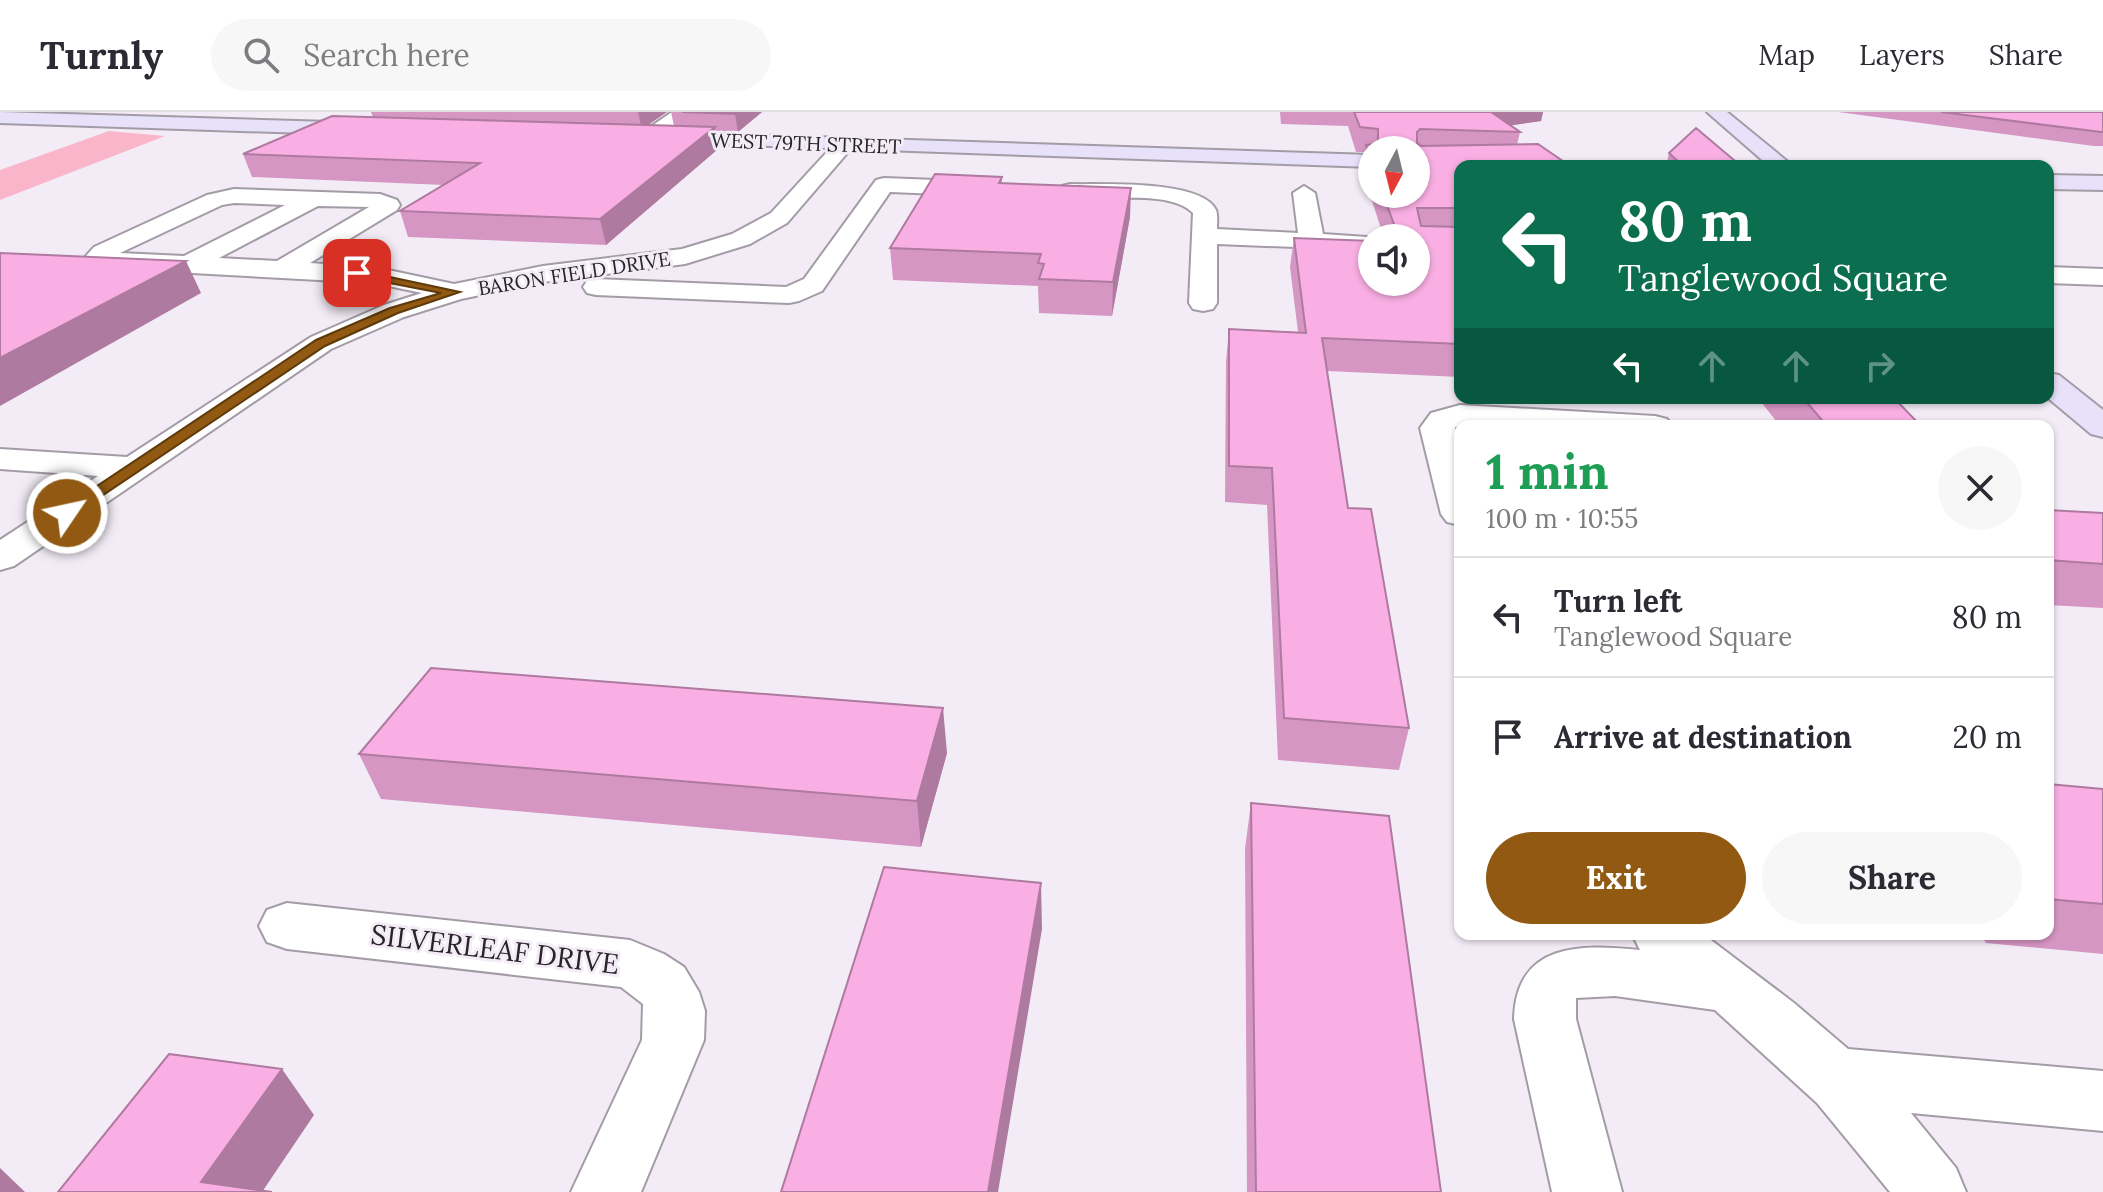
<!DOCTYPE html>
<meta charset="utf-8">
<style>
:root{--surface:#fff;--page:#f7f7f7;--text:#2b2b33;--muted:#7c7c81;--line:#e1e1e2;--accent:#915911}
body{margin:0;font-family:Lora,serif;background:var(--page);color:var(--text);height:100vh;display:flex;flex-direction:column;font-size:30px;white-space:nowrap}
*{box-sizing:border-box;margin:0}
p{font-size:26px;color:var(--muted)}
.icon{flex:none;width:44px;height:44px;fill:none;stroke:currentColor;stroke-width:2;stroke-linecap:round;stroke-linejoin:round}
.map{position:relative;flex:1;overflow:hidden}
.details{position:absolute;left:1454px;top:308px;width:600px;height:520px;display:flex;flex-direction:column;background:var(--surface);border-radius:16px;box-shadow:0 2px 6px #0004}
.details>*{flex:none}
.top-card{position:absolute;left:1454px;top:48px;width:600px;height:244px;border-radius:16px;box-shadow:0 2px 6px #0004;background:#0b6e4f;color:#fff;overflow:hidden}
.needle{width:52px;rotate:187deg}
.controls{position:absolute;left:1358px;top:24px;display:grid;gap:16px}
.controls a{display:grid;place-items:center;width:72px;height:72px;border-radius:50%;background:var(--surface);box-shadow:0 2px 6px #0004;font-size:40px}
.pin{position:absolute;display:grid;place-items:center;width:68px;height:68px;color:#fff;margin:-34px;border-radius:16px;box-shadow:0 4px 12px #0006}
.me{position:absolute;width:88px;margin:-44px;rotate:56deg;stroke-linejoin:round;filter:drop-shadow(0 0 6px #0008)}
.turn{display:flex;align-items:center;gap:28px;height:168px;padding:0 32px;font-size:36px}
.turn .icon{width:104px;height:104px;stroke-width:2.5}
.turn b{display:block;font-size:56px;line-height:68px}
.lanes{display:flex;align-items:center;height:76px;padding:0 32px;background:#0003;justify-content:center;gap:40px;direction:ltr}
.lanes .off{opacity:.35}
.round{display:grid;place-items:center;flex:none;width:84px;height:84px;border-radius:42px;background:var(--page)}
.headline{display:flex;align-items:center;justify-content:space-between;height:136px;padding:0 32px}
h1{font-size:48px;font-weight:800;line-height:60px;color:#1e9e55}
.primary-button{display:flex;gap:16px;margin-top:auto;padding:16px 32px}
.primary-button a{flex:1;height:92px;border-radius:48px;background:var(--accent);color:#fff;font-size:32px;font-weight:800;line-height:92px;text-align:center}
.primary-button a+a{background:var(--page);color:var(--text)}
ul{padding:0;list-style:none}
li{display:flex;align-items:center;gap:24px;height:120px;padding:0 32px;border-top:2px solid var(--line)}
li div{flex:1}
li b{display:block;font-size:30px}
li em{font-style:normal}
header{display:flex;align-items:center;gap:48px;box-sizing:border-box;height:112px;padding:0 40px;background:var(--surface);border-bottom:2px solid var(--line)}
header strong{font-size:38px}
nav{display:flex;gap:44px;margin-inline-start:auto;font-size:28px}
.search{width:560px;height:72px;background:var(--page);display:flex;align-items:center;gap:20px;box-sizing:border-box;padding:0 28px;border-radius:44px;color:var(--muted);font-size:30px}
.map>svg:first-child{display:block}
.green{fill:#f9b6ca}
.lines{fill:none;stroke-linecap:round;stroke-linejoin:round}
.street-casing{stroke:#a39ca6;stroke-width:4}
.secondary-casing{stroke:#a39ca6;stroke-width:4}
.street{fill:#fff;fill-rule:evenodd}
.secondary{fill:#e7e1f9;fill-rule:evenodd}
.wall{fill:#d696c3;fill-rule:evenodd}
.shaded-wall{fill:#ae7a9f}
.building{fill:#f9afe3;stroke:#ae7a9f;stroke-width:2}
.route{fill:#915911;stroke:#5e3a0b;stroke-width:2}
.labels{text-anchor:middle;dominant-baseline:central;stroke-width:6;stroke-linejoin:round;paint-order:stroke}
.far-street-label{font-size:20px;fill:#282529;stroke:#f3ecf7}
.near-street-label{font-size:28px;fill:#282529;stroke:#f3ecf7}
</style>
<header>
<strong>Turnly</strong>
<div class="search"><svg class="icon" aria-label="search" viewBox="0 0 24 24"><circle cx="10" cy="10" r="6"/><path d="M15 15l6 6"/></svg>Search here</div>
<nav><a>Map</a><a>Layers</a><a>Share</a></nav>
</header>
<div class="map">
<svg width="2103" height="1080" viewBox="0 0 2103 1080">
<rect width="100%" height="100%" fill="#f3ecf7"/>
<path class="green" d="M 109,19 L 165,24 L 0,88 L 0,58 Z"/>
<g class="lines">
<defs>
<path id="street" d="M 672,0 L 693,0 L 654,30 L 640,30 L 637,26 L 640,22 Z
M 845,26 L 855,32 L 787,111 L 750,132 L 685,152 L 543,170 L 461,187 L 404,205 L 331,237 L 14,454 L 0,458 L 0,428 L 98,364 L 0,357 L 0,337 L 127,345 L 311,225 L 384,193 L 422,181 L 374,171 L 100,156 L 91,153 L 85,145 L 94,135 L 207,83 L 234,77 L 380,82 L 397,88 L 400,93 L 397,98 L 310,151 L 374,155 L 454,172 L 543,154 L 682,137 L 732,122 L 771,101 L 838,28 ZM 234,91 L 285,93 L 184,144 L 120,141 L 222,93 ZM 318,94 L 369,95 L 277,149 L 219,146 Z
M 884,66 L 989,70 L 1000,77 L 989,84 L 890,80 L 822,179 L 799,189 L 789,191 L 596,183 L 587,181 L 583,175 L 587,169 L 596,167 L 786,175 L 804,167 L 876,68 Z
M 1070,72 C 1100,73 1201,67 1216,98 C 1218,103 1217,112 1217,117 L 1298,121 L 1293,81 L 1304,74 L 1315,81 L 1323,122 L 1381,126 L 1372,126 L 1372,138 L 1217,132 L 1217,191 L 1213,197 L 1203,199 L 1193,197 L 1189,191 L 1193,101 C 1167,75 1097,92 1062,84 L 1059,79 L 1062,74 Z
M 2048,155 L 2103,157 L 2103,173 L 2048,171 Z
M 1460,293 L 1655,304 L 1667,307 L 1672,314 L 1455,315 L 1460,339 L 1460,413 L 1447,410 L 1441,402 L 1420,316 L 1431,301 Z
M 287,791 L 630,828 L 664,842 L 684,855 L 699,880 L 705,899 L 704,928 L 641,1080 L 571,1080 L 642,928 L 643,892 L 621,875 L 287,837 L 267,830 L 259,814 L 267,798 Z
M 1632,822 L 1703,822 L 1794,891 L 1848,937 L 2103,959 L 2103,1019 L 1911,1001 L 1956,1056 L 1966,1080 L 1890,1080 L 1817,991 L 1715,898 L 1615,884 L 1576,886 L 1576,907 L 1622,1080 L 1552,1080 L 1514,907 C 1516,830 1581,832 1640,838 Z"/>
<path id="secondary" d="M 0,0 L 365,11 L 375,17 L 365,23 L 0,11 Z
M 1707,0 L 1727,0 L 1793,54 L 1769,54 Z
M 658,20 L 1372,43 L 1372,55 L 651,30 L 648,26 L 651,22 Z
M 2048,63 L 2103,64 L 2103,78 L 2048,77 Z
M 2048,261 L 2059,263 L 2103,298 L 2103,325 L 2091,322 L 2048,286 Z"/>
</defs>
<use href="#street" class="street-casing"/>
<use href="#secondary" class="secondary-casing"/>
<use href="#street" class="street"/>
<use href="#secondary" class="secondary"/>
</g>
<path class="wall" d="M 371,0 L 667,0 L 648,13 L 674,14 L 671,0 L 762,0 L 738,20 L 716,19 L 718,37 L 606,133 L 408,125 L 400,99 L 444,73 L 252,65 L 243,42 L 373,5 Z
M 1280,0 L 1543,0 L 1541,9 L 1511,13 L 1520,20 L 1517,33 L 1460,54 L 1460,265 L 1327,259 L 1348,396 L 1409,616 L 1399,658 L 1278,648 L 1267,393 L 1225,390 L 1226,249 L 1229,217 L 1298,220 L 1290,155 L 1294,126 L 1372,170 L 1416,126 L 1384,126 L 1362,58 L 1365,40 L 1356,40 L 1348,14 L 1281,12 ZM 1372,38 L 1416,82 L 1372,82 Z
M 1838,0 L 2103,0 L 2103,34 L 2094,34 Z
M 1669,41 L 1741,54 L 1666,54 Z
M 1002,65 L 1002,71 L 1130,105 L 1112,204 L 1039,201 L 1038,174 L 893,168 L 890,136 Z
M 1758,286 L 1894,286 L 1921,314 L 1780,314 Z
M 2048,398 L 2103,401 L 2103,496 L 2048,493 Z
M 947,641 L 921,735 L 381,687 L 359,642 Z
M 2048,672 L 2103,677 L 2103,842 L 1986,831 L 1980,822 L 2048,822 Z
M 1251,691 L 1441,1080 L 1247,1080 L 1245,737 Z"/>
<path class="shaded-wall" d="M 638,0 L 667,0 L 642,17 Z
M 737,0 L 762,0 L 738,20 L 735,2 Z
M 1482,0 L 1543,0 L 1541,9 L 1479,18 Z
M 715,15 L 718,37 L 606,133 L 600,107 Z
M 1131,76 L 1130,105 L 1112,204 L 1113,170 Z
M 186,149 L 201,181 L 0,294 L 0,246 Z
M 943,596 L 947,641 L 921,735 L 917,689 Z
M 1041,771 L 1042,817 L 998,1080 L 988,1080 Z
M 282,957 L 314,1003 L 262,1080 L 201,1070 Z
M 0,1056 L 25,1080 L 0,1080 Z"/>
<path class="building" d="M 682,0 L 737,0 L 735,2 Z
M 1354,0 L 1491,0 L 1520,20 L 1420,17 L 1417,20 L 1417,31 L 1421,34 L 1538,32 L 1570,54 L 1460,54 L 1460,96 L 1417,96 L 1421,114 L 1460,115 L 1460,232 L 1322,226 L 1348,396 L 1371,397 L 1409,616 L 1284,606 L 1272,356 L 1229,354 L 1229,217 L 1306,221 L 1294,126 L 1372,129 L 1372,170 L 1416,170 L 1416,126 L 1399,126 L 1383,82 L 1416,82 L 1416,38 L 1372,38 L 1372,50 L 1366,33 L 1378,32 L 1378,17 L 1360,15 Z
M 1941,0 L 2103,0 L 2103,20 L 2101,20 Z
M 332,4 L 715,15 L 600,107 L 400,99 L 480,51 L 243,42 Z
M 1696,16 L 1741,54 L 1683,54 L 1669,41 Z
M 935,62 L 1002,65 L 999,71 L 1131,76 L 1113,170 L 1039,167 L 1044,152 L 1038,151 L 1041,142 L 890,136 Z
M 0,141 L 186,149 L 0,246 Z
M 1803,286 L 1894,286 L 1921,314 L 1827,314 Z
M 2048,398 L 2103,401 L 2103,452 L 2048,448 Z
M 431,556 L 943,596 L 917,689 L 359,642 Z
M 2048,672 L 2103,677 L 2103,792 L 2048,787 Z
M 1251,691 L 1389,704 L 1441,1080 L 1256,1080 Z
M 884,755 L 1041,771 L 988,1080 L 781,1080 Z
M 169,942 L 282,957 L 201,1070 L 272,1080 L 58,1080 Z"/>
<path class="route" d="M 357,158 L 460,180 L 398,201 L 325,234 L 72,404 L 61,404 L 61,398 L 316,228 L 390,196 L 441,181 L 353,164 L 352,161 Z"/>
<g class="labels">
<g class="far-street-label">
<text transform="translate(806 31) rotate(2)">WEST 79TH STREET</text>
<text transform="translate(574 161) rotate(-9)">BARON FIELD DRIVE</text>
</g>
<g class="near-street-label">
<text transform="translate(495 837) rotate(7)">SILVERLEAF DRIVE</text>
</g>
</g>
</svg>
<div class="controls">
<a><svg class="needle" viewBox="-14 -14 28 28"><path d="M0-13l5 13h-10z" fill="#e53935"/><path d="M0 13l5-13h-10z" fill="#7c7c81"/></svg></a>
<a><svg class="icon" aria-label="sound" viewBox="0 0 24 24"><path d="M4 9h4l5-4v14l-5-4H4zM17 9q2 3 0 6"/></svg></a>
</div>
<div class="pin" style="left:357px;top:161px;background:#d93025"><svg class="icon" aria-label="arrive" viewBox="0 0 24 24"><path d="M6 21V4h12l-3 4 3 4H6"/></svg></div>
<svg class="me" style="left:67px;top:401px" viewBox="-20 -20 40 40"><circle r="17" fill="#915911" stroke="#fff" stroke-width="3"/><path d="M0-11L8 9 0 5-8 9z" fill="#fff"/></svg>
<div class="top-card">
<div class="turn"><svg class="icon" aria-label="left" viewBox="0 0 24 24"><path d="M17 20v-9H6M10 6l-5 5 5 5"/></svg><div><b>80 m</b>Tanglewood Square</div></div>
<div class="lanes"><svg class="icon" aria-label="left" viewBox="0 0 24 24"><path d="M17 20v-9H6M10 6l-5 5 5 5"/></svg><svg class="icon off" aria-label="ahead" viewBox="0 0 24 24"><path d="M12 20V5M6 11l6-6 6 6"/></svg><svg class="icon off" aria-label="ahead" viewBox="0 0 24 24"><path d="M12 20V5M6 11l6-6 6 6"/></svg><svg class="icon off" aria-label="right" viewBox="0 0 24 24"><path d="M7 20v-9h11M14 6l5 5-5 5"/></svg></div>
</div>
<section class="details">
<div class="headline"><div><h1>1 min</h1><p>100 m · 10:55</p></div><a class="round"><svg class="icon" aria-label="close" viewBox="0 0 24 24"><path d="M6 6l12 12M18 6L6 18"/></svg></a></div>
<ul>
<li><svg class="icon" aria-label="left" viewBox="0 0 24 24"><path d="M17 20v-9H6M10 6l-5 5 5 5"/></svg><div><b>Turn left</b><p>Tanglewood Square</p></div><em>80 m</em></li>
<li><svg class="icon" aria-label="arrive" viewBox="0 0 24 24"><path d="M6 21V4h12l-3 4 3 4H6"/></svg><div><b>Arrive at destination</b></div><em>20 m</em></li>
</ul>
<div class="primary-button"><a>Exit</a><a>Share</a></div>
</section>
</div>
